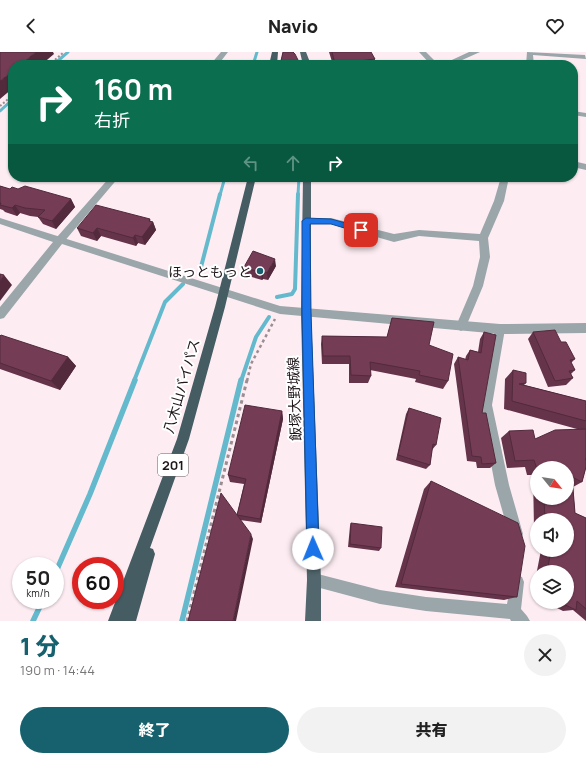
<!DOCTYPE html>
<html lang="ja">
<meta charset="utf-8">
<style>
:root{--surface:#fff;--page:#f2f2f2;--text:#222;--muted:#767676;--accent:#17616f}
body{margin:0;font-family:Manrope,"Noto Sans JP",sans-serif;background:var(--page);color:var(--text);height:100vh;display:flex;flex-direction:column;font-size:15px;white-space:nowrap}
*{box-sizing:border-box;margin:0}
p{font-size:13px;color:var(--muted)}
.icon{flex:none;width:22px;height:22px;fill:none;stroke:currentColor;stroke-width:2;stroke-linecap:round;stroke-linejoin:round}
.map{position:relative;height:569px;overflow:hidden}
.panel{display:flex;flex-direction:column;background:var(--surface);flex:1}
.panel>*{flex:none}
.top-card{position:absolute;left:8px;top:8px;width:570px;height:122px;border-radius:16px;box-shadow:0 1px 3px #0004;background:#0b6e4f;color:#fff;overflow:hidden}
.needle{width:26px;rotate:120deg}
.tools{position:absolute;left:530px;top:409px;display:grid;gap:8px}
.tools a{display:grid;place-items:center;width:44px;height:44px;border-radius:50%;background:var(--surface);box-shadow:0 1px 3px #0004;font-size:20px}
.speed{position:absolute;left:12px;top:505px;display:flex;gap:8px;font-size:20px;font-weight:700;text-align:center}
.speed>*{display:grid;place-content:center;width:52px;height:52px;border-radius:50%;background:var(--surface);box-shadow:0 1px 3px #0004;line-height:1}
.speed small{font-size:10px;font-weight:400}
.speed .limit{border:6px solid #d22;background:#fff;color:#111}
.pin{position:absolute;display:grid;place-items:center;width:34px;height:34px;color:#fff;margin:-17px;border-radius:8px;box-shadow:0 2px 6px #0006}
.me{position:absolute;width:44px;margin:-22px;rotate:359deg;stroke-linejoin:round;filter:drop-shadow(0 0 3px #0008)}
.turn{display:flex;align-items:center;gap:14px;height:84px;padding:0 20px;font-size:18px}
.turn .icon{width:52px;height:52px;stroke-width:2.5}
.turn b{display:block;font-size:28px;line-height:34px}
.lanes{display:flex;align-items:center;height:38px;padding:0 20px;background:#0003;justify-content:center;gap:20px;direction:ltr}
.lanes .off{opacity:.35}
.round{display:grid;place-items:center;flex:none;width:42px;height:42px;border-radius:21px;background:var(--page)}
.overview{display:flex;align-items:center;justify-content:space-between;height:68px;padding:0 20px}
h1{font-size:24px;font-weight:800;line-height:30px;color:var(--accent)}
.action{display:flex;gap:8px;margin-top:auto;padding:8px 20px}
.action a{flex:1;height:46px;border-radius:24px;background:var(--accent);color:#fff;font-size:16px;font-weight:800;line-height:46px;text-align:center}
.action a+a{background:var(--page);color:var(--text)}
header{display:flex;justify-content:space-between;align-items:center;height:52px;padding:0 20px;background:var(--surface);font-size:18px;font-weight:800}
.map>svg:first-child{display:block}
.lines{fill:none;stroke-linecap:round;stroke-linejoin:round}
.stream-far2{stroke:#64b9cd;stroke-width:3}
.stream-far1{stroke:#64b9cd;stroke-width:4}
.stream{stroke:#64b9cd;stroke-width:5.5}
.path-far2{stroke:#9b8e93;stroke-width:2;stroke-dasharray:2 2;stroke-linecap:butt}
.path-far1{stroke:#9b8e93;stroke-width:2.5;stroke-dasharray:3 3;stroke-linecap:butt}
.path{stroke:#9b8e93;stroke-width:3;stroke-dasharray:3.5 3.5;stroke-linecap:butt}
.minor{fill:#9aa6a9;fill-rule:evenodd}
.tertiary{fill:#9aa6a9;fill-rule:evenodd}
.primary{fill:#51676d;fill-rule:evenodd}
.trunk{fill:#445c62;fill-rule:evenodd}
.wall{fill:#65344a;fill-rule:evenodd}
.shaded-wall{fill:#522a3c}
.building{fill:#753c56;stroke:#522a3c}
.route{fill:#1a73e8;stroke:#114b97}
.poi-dot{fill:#17616f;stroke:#fff;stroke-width:1.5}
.labels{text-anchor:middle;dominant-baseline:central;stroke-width:4;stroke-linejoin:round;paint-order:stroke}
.shield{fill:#fff;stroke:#625c5f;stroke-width:1}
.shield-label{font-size:13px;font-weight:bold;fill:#1f161a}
.poi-label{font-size:14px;fill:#1f161a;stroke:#fff;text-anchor:end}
.street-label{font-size:14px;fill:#1f161a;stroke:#fff}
</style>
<header><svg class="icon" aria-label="back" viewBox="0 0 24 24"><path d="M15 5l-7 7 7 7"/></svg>Navio<svg class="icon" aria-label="heart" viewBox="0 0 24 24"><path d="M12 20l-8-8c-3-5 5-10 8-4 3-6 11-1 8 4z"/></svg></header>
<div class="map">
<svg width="586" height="569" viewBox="0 0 586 569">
<rect width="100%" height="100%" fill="#fdedf3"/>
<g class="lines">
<path class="stream-far2" d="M 53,13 L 68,0
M 253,13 L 257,0
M 0,59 L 13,47
M 220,143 L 225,125
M 298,143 L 299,125"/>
<path class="stream-far1" d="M 201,215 L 220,142
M 277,245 L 292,242 L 295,237 L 298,142
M 134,329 L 165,250 L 183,232
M 241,329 L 256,285 L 269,265"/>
<path class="stream" d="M 55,522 L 90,442 L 135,328
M 33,569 L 43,548
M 182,569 L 241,328"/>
<path class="path-far2" d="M 49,13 L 64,0
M 0,54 L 13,43"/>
<path class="path-far1" d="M 247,329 L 251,312 L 275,267"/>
<path class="path" d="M 187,569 L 247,328"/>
<path class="minor" d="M 221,0 L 228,0 L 218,13 L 210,13 Z
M 419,0 L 426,0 L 439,13 L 431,13 Z
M 469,0 L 480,0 L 451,13 L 441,13 Z
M 527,0 L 585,3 L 586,7 L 533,3 L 534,13 L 526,13 Z
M 573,59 L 586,61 L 586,65 L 573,63 Z
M 573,109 L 586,112 L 586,118 L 573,115 Z
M 110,125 L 119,125 L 63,191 L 57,191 L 55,188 L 57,185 Z
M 501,125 L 509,125 L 504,149 L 488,186 L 490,205 L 483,234 L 465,277 L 461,279 L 457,277 L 456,274 L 473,234 L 480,205 L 479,189 L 419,184 L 394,190 L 331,172 L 306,172 L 301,169 L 306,166 L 331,166 L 394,182 L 419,178 L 480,182 L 494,149 Z
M 500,272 L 504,274 L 505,277 L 492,353 L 509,433 L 523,482 L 521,487 L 516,489 L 511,487 L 509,482 L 495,433 L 480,353 L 495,277 L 496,274 Z
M 314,521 L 380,538 L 426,545 L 507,552 L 512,525 L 517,523 L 522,525 L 524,530 L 521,557 L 527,564 L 530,569 L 511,569 L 510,567 L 426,559 L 380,552 L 309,533 L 307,528 L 309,523 Z"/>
<path class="tertiary" d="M 0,166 L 280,254 L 500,272 L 586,271 L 586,281 L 500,282 L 280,262 L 62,192 L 4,266 L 0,267 L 0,255 L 53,190 L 0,172 Z"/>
<path class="primary" d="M 300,0 L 306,0 L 311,13 L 303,13 Z
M 303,125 L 311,125 L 311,260 L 321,528 L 321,569 L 305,569 L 307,528 L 301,260 Z"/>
<path class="trunk" d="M 272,0 L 278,0 L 277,13 L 269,13 Z
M 248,125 L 256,125 L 225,255 L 189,387 L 150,496 L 153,497 L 155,502 L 136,569 L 108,569 L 177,387 L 215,255 Z"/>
</g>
<path class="wall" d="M 283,0 L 300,12 L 300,13 L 280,13 Z
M 329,0 L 371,0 L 374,13 L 333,13 Z
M 259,125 L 279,125 L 278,130 L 259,128 Z
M 0,134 L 10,137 L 18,137 L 71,147 L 75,155 L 56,177 L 43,172 L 38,165 L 30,164 L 20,161 L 17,164 L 5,160 L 3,158 L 0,157 Z
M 150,167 L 150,169 L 153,170 L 156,178 L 145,193 L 138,191 L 136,194 L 101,184 L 97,189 L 81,184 L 77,176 Z
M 276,214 L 268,228 L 263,227 L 262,228 L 245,223 L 244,215 Z
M 392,266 L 429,293 L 448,329 L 443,337 L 415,330 L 416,327 L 370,318 L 371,324 L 368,331 L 349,331 L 349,312 L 322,312 L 321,292 L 322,284 L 387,285 Z
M 484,280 L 482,361 L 496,411 L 490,416 L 477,416 L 476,410 L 467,409 L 454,312 L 458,305 L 465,308 L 466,304 L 470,298 L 478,300 L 480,287 Z
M 533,280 L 561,290 L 575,307 L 571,311 L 575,318 L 571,322 L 573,326 L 566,333 L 548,335 L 528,287 Z
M 0,284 L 68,305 L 76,314 L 60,338 L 0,317 Z
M 513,318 L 526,331 L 524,333 L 586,349 L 586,415 L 582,430 L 573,435 L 575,461 L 586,466 L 586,569 L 573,558 L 563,559 L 547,551 L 547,550 L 567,550 L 567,520 L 537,520 L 537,529 L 535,529 L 541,498 L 567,498 L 567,468 L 537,468 L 537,476 L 534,476 L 533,423 L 527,423 L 525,415 L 507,416 L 501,386 L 509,379 L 535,387 L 577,377 L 504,357 L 505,327 ZM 537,416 L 567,416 L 567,446 L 537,446 Z
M 409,356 L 436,393 L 432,398 L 430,413 L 426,417 L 396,408 L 406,362 Z
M 282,359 L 283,367 L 261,471 L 240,468 L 253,487 L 238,465 L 237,463 L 244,432 L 230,430 L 228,423 Z
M 431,429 L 517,545 L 504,548 L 395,535 L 424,437 Z
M 351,471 L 381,496 L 379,499 L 348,495 L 350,474 Z"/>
<path class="shaded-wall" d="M 36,0 L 53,0 L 54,2 L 41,13 L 20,13 Z
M 375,7 L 374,13 L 335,13 L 335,12 Z
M 13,19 L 13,36 L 0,47 L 0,29 Z
M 71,147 L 75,155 L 56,177 L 52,169 Z
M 15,153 L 20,161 L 17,164 L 12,156 Z
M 150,167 L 151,173 L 153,170 L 156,178 L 145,193 L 142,185 Z
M 97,176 L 101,184 L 97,189 L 93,181 Z
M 135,183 L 138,191 L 136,194 L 133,186 Z
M 275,207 L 276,214 L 268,228 L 267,221 Z
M 263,219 L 263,227 L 262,228 L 261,221 Z
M 4,223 L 12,233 L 0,249 L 0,229 Z
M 68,305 L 76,314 L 60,338 L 51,329 Z
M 282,359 L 283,367 L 261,471 L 260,467 Z
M 251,482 L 253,487 L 236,569 L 233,569 Z"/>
<path class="building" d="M 0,0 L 36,0 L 20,13 L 13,13 L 13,19 L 0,29 Z
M 283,0 L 293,0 L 295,2 L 300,12 L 291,12 L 291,13 L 280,13 Z
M 332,0 L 371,0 L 375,7 L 335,12 Z
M 0,134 L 10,137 L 12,135 L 18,137 L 25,134 L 71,147 L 52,169 L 38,165 L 45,158 L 25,156 L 15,153 L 12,156 L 0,153 L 1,151 L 0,151 Z
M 96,153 L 150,167 L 149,169 L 153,170 L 142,185 L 135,183 L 133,186 L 97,176 L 93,181 L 77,176 Z
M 253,199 L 275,207 L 267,221 L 263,219 L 261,221 L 244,215 Z
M 0,222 L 4,223 L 0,229 Z
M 392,266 L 434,270 L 429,293 L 453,302 L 448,329 L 419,323 L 420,319 L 370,310 L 371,324 L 351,323 L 350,304 L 323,304 L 322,284 L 387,285 Z
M 555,278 L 561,290 L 566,290 L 575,307 L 570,308 L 575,318 L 569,319 L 573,326 L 555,329 L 533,280 Z
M 484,280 L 496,283 L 482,361 L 486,361 L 496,411 L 482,412 L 481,405 L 472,404 L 458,305 L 468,308 L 470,298 L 481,301 Z
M 1,283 L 68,305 L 51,329 L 0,311 L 0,284 Z
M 513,318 L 526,321 L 526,331 L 519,332 L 586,349 L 586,369 L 512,349 Z
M 245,353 L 282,359 L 260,467 L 237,463 L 246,427 L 228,423 Z
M 409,356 L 441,366 L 436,393 L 433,392 L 430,413 L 398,403 Z
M 586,377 L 586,407 L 585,407 L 586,408 L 586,415 L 582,430 L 572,425 L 575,461 L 586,466 L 586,557 L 577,549 L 576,558 L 559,550 L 567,550 L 567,520 L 547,520 L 551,498 L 567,498 L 567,468 L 545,468 L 544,446 L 567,446 L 567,416 L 537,416 L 537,417 L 534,408 L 515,409 L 509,379 L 533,378 L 535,387 L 555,378 Z
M 431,429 L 518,471 L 525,494 L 517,545 L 401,532 Z
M 221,441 L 251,482 L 233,569 L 188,569 Z
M 351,471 L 382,475 L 381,496 L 350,492 Z"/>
<path class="route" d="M 306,166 L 331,167 L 364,176 L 365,178 L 361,181 L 331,172 L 310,172 L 311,260 L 319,497 L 317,501 L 313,503 L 309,501 L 307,497 L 302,260 L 302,169 Z"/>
<circle class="poi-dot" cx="260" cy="219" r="4"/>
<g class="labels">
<rect class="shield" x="158" y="402" width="30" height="22" rx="3"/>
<g class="shield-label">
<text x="173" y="413">201</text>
</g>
<g class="poi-label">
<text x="252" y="219">ほっともっと</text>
</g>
<g class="street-label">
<text transform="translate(181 334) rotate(-74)">八木山バイパス</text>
<text transform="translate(294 347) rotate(-92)">飯塚大野城線</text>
</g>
</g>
</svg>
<div class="tools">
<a><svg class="needle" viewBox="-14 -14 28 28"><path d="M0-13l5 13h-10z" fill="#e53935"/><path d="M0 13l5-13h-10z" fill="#767676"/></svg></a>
<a><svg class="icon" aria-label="sound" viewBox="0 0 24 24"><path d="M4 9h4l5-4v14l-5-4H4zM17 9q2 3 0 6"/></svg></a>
<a><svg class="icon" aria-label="layers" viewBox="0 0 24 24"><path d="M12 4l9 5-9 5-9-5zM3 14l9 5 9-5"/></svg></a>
</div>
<div class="speed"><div>50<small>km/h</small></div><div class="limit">60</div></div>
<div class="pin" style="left:361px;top:178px;background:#d93025"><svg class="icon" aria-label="arrive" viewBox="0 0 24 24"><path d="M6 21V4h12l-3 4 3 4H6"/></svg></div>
<svg class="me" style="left:313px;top:497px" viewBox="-20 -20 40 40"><circle r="19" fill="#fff"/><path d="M0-13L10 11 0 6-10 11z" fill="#1a73e8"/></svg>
<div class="top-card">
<div class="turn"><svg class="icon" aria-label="right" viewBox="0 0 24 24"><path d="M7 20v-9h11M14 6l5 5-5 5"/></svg><div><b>160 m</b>右折</div></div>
<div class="lanes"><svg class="icon off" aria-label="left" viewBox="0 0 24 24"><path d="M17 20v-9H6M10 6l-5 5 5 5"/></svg><svg class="icon off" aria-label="ahead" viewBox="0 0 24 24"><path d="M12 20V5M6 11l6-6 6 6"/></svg><svg class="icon" aria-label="right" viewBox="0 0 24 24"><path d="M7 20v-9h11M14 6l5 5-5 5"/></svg></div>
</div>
</div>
<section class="panel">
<div class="overview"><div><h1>1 分</h1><p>190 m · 14:44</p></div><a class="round"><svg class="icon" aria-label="close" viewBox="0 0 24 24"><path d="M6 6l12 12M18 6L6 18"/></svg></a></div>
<div class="action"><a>終了</a><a>共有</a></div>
</section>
